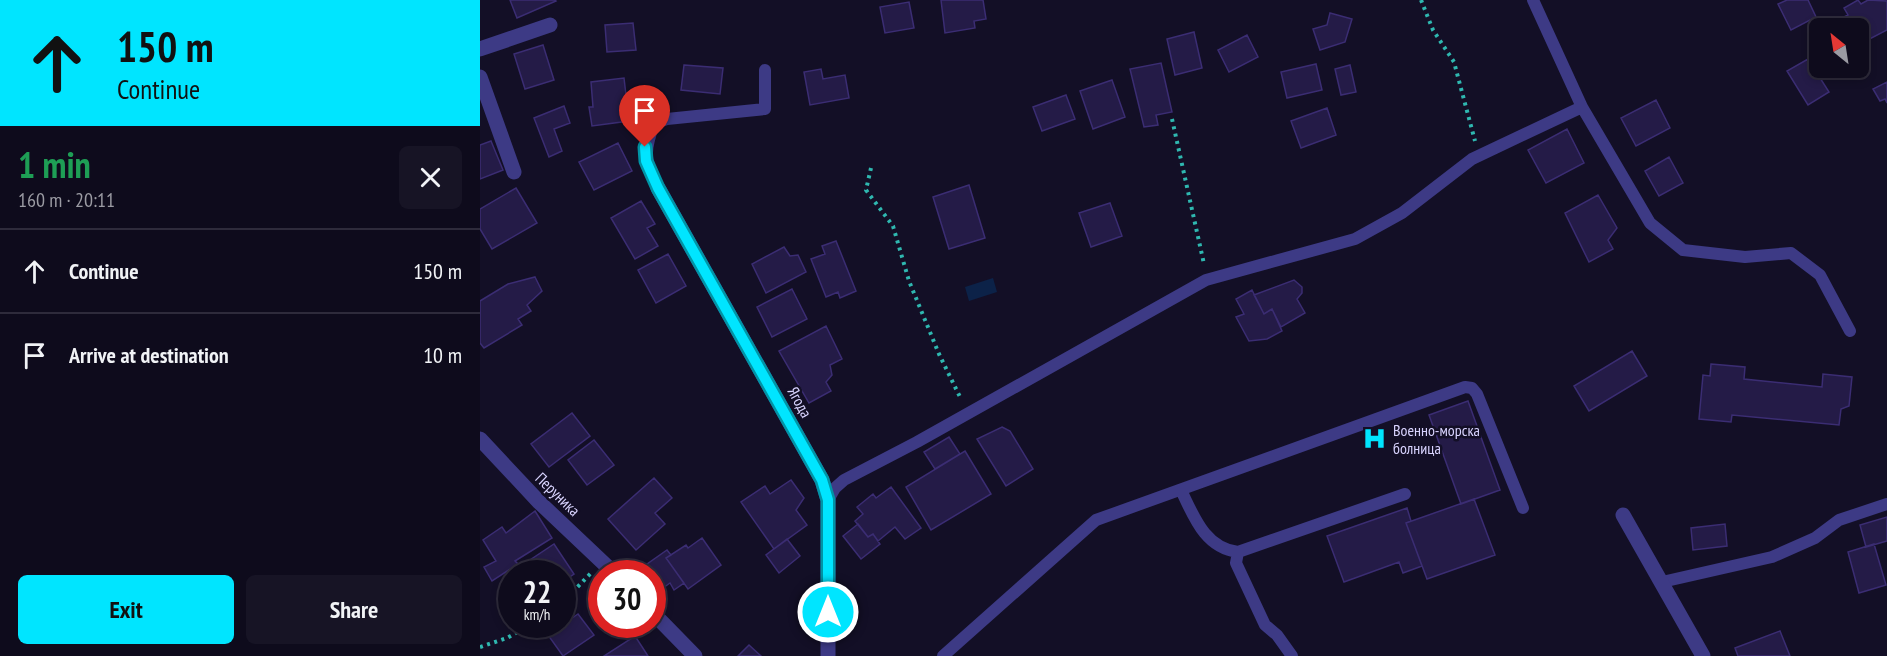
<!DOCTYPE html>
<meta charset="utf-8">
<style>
:root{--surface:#0e0b1c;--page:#171425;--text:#f1f3f6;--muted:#9b9ba3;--line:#2e2b3b;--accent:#00e5ff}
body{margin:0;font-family:"PT Sans Narrow",sans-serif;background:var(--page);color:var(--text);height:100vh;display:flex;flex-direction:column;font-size:22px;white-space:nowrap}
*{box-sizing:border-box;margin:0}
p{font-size:20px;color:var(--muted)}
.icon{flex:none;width:33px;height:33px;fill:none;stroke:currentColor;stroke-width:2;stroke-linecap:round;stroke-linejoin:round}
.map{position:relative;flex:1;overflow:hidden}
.sheet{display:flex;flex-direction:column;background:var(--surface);width:480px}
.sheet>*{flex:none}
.guide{background:#00e5ff;color:#111;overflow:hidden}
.needle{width:39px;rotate:330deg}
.fabs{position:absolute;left:1329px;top:18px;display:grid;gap:12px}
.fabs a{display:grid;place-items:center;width:60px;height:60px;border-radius:9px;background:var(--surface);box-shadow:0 3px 9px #0003,0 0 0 2px var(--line);font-size:30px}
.speed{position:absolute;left:18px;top:560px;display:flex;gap:12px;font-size:30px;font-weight:700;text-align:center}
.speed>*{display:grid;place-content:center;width:78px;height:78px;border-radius:50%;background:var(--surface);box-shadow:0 3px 9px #0003,0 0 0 2px var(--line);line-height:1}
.speed small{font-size:15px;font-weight:400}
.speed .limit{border:9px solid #d22;background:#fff;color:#111}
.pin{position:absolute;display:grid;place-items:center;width:51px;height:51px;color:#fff;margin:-62px -26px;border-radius:50% 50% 50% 0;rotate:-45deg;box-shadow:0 0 6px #0007}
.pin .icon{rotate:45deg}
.me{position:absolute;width:66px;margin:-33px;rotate:0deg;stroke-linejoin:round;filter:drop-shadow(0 0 4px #0008)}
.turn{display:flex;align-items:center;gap:21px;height:126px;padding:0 18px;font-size:27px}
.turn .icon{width:78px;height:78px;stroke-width:2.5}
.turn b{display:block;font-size:42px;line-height:51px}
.round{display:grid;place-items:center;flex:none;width:63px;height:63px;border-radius:9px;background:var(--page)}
.overview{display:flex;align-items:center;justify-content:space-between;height:102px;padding:0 18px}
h1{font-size:36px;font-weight:700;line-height:45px;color:#1e9e55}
.action{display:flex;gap:12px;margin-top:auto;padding:12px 18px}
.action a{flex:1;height:69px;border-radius:9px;background:var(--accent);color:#111;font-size:24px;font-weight:700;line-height:69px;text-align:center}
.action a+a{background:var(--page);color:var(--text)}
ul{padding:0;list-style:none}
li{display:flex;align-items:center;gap:18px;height:84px;padding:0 18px;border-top:2px solid var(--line)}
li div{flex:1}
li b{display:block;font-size:22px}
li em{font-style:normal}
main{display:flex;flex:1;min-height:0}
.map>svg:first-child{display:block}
.water{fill:#0c2248}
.building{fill:#241b47;stroke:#3b2d73;stroke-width:1.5}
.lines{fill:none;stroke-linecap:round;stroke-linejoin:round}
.path{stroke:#2fb8b0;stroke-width:4;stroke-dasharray:3 4.5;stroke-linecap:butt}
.service{stroke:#3d3a85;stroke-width:12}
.minor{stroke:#3d3a85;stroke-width:15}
.route-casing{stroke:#0095a6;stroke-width:15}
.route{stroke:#00e5ff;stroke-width:10}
.labels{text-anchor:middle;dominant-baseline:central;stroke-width:5;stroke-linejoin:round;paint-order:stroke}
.street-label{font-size:16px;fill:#d9d4ff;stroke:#130f26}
.poi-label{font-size:16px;fill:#d9d4ff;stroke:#130f26;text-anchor:start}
</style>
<main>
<section class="sheet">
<div class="guide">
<div class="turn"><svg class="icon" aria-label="ahead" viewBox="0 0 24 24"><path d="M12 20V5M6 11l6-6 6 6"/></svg><div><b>150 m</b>Continue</div></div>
</div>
<div class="overview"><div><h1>1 min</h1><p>160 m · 20:11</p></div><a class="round"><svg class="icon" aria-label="close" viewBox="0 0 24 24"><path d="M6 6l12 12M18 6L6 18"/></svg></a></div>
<ul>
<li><svg class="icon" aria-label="ahead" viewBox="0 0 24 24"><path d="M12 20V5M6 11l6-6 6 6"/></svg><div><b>Continue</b></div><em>150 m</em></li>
<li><svg class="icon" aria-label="arrive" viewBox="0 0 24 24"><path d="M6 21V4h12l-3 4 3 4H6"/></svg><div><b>Arrive at destination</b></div><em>10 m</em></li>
</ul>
<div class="action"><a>Exit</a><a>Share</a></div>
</section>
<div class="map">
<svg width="1407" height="656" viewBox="0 0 1407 656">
<rect width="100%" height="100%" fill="#130f26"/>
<path class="water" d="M 513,278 L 517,292 L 489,301 L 485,287 Z"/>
<path class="building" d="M 30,0 L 75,0 L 76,1 L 37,18 Z
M 461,0 L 503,0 L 506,19 L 494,21 L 495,28 L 465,33 Z
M 1307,0 L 1328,0 L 1336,17 L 1311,30 L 1298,4 Z
M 1378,0 L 1381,4 L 1388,0 L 1407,1 L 1407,30 L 1378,45 L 1378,28 L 1355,28 L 1352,23 L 1368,15 L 1364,8 Z
M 429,2 L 434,28 L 405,33 L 400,7 Z
M 850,13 L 872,19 L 865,42 L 840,50 L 833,29 L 847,25 Z
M 153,23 L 156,50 L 127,52 L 125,25 Z
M 714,32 L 722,68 L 695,75 L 687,39 Z
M 767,35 L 778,57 L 749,72 L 738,50 Z
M 63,45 L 74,80 L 45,89 L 34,54 Z
M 1328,59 L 1349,92 L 1328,105 L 1307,71 Z
M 681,63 L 692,112 L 676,115 L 678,125 L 664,127 L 650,69 Z
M 836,64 L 842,90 L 807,98 L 801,72 Z
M 204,65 L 243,68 L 240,94 L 201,90 Z
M 870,65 L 876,92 L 861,95 L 855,69 Z
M 341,69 L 343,79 L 365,75 L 369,98 L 330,105 L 324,72 Z
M 144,78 L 149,121 L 112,126 L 109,107 L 113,107 L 111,82 Z
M 632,80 L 645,117 L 613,129 L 600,91 Z
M 1407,82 L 1407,103 L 1405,99 L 1400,101 L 1393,89 Z
M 586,95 L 595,119 L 562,131 L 553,107 Z
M 1176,100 L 1190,128 L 1156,146 L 1141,118 Z
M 84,106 L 90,123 L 74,129 L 82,151 L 69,157 L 54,118 Z
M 847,108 L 856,135 L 821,148 L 811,121 Z
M 1087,129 L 1104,163 L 1066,183 L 1048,150 Z
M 11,141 L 23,170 L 0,179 L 0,145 Z
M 138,143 L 152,171 L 114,190 L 99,162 Z
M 1189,157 L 1203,183 L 1179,196 L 1165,171 Z
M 489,185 L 505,238 L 469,249 L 453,197 Z
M 36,188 L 57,223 L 12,249 L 0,229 L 0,209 Z
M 1118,195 L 1137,228 L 1128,240 L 1133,249 L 1109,262 L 1085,213 Z
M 161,201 L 175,224 L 167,228 L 178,246 L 155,259 L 131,218 Z
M 630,203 L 642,236 L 611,247 L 599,213 Z
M 356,241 L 376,291 L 360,298 L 358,292 L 346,297 L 331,259 L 345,254 L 342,246 Z
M 304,247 L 310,256 L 318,255 L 326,272 L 286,293 L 272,264 Z
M 188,254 L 206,286 L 176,303 L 158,270 Z
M 55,277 L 62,291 L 47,305 L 51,311 L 38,319 L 42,325 L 4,348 L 0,343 L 0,301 L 28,284 Z
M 814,280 L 822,287 L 822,293 L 817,299 L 825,313 L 801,327 L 792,309 L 784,314 L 774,295 Z
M 312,289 L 327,319 L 292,337 L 277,307 Z
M 772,290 L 784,314 L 792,309 L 802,331 L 787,339 L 769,341 L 756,317 L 764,314 L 756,299 Z
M 346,326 L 362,359 L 350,365 L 352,375 L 346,382 L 351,391 L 329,403 L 299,351 Z
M 1152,351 L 1167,376 L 1109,411 L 1094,386 Z
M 1231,364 L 1265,367 L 1264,379 L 1342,387 L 1343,374 L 1372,377 L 1369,406 L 1361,409 L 1359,425 L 1252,415 L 1251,422 L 1219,419 L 1223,375 L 1230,376 Z
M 988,401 L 1020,490 L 981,504 L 949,415 Z
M 92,413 L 110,436 L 69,467 L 51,444 Z
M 522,427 L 530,431 L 553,469 L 526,486 L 497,439 Z
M 469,437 L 480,454 L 455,469 L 444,452 Z
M 114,440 L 134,465 L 107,485 L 88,460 Z
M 485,451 L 511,494 L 451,530 L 426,487 Z
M 174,478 L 192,498 L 175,513 L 185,524 L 156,550 L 128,519 Z
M 311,480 L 324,498 L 316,510 L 327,525 L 294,549 L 261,502 L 285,486 L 290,494 Z
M 411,487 L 441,528 L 425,539 L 415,527 L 398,541 L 393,534 L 388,537 L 375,521 L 383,514 L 377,507 L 393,494 L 396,498 Z
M 994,499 L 1015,555 L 947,579 L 926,523 Z
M 927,508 L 931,521 L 926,523 L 942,566 L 923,573 L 919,562 L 864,582 L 847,536 Z
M 55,511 L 72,538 L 35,561 L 38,564 L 12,581 L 4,567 L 16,561 L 3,540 L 22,527 L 26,533 Z
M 1407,517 L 1407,541 L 1386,547 L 1380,525 Z
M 378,524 L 388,537 L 393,534 L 400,544 L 381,559 L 363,536 Z
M 1245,524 L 1247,546 L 1213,550 L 1211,528 Z
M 222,538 L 241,565 L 208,589 L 186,558 L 206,545 L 208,548 Z
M 307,539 L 320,556 L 299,573 L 286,555 Z
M 74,544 L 94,574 L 82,582 L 82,573 L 46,573 L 41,566 Z
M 1394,544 L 1406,585 L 1379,593 L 1368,552 Z
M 187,550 L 191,555 L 186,558 L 204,583 L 194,590 L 190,583 L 176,593 L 172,587 L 172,573 L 162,573 L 160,569 Z
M 98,614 L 114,635 L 83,656 L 68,635 Z
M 1300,631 L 1310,656 L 1258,656 L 1255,648 Z
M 155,636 L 168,656 L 124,656 Z
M 269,645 L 281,656 L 258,656 Z"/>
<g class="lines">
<path class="path" d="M 941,0 L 953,30 L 974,62 L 995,141
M 692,119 L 724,264
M 391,168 L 386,190 L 413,226 L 429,281 L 459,354 L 481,399
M 82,603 L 111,573
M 0,647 L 27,638 L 52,624"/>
<path class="service" d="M 1102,107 L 1170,223 L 1203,250 L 1265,257 L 1311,253 L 1340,275 L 1370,331
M 178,188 C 165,160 163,153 174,124 L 187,119 L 285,109 L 285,70
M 701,490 C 714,517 725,548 758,552 L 925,494
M 348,500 L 355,488 L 364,480 L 437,442 L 726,280 L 875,239 L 922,213 L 992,159 L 1102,107 L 1053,0
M 758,552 L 756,563 L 785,625 L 797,635 L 812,656
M 1182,582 L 1292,557 L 1335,538 L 1359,520 L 1407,504
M 463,656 L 616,520 L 985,387 L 992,388 L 997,394 L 1043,508"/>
<path class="minor" d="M 0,49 L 70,25
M 0,77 L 34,172
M 178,188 L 342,480 L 348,500 L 348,656
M 0,439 L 59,502 L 134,573
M 1143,515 L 1223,656
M 172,612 L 215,656"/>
</g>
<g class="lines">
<defs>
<path id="route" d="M 165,147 L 166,161 L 178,188 L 342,480 L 348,500 L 348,612"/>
</defs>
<use href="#route" class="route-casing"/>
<use href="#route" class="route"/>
</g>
<defs>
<symbol id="hospital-bare" viewBox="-9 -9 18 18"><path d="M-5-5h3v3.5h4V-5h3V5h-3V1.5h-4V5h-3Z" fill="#00e5ff" stroke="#130f26" stroke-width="2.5" paint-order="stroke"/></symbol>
</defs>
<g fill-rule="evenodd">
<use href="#hospital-bare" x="878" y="422" width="33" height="33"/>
</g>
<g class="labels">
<g class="street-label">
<text transform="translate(320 402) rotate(61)">Ягода</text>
<text transform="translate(78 494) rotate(44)">Перуника</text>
</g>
<g class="poi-label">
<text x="913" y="430">Военно-морска<tspan x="913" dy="18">болница</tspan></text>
</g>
</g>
</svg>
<div class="fabs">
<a><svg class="needle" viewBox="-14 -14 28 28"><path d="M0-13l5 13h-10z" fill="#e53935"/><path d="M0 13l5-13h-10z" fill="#9b9ba3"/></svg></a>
</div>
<div class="speed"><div>22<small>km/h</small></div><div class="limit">30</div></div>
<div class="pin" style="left:165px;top:147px;background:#d93025"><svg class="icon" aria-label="arrive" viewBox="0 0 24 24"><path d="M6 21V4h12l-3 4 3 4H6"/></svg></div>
<svg class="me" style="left:348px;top:612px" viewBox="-20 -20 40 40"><circle r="17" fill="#00e5ff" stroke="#fff" stroke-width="3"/><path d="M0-11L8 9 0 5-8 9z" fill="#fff"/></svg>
</div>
</main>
